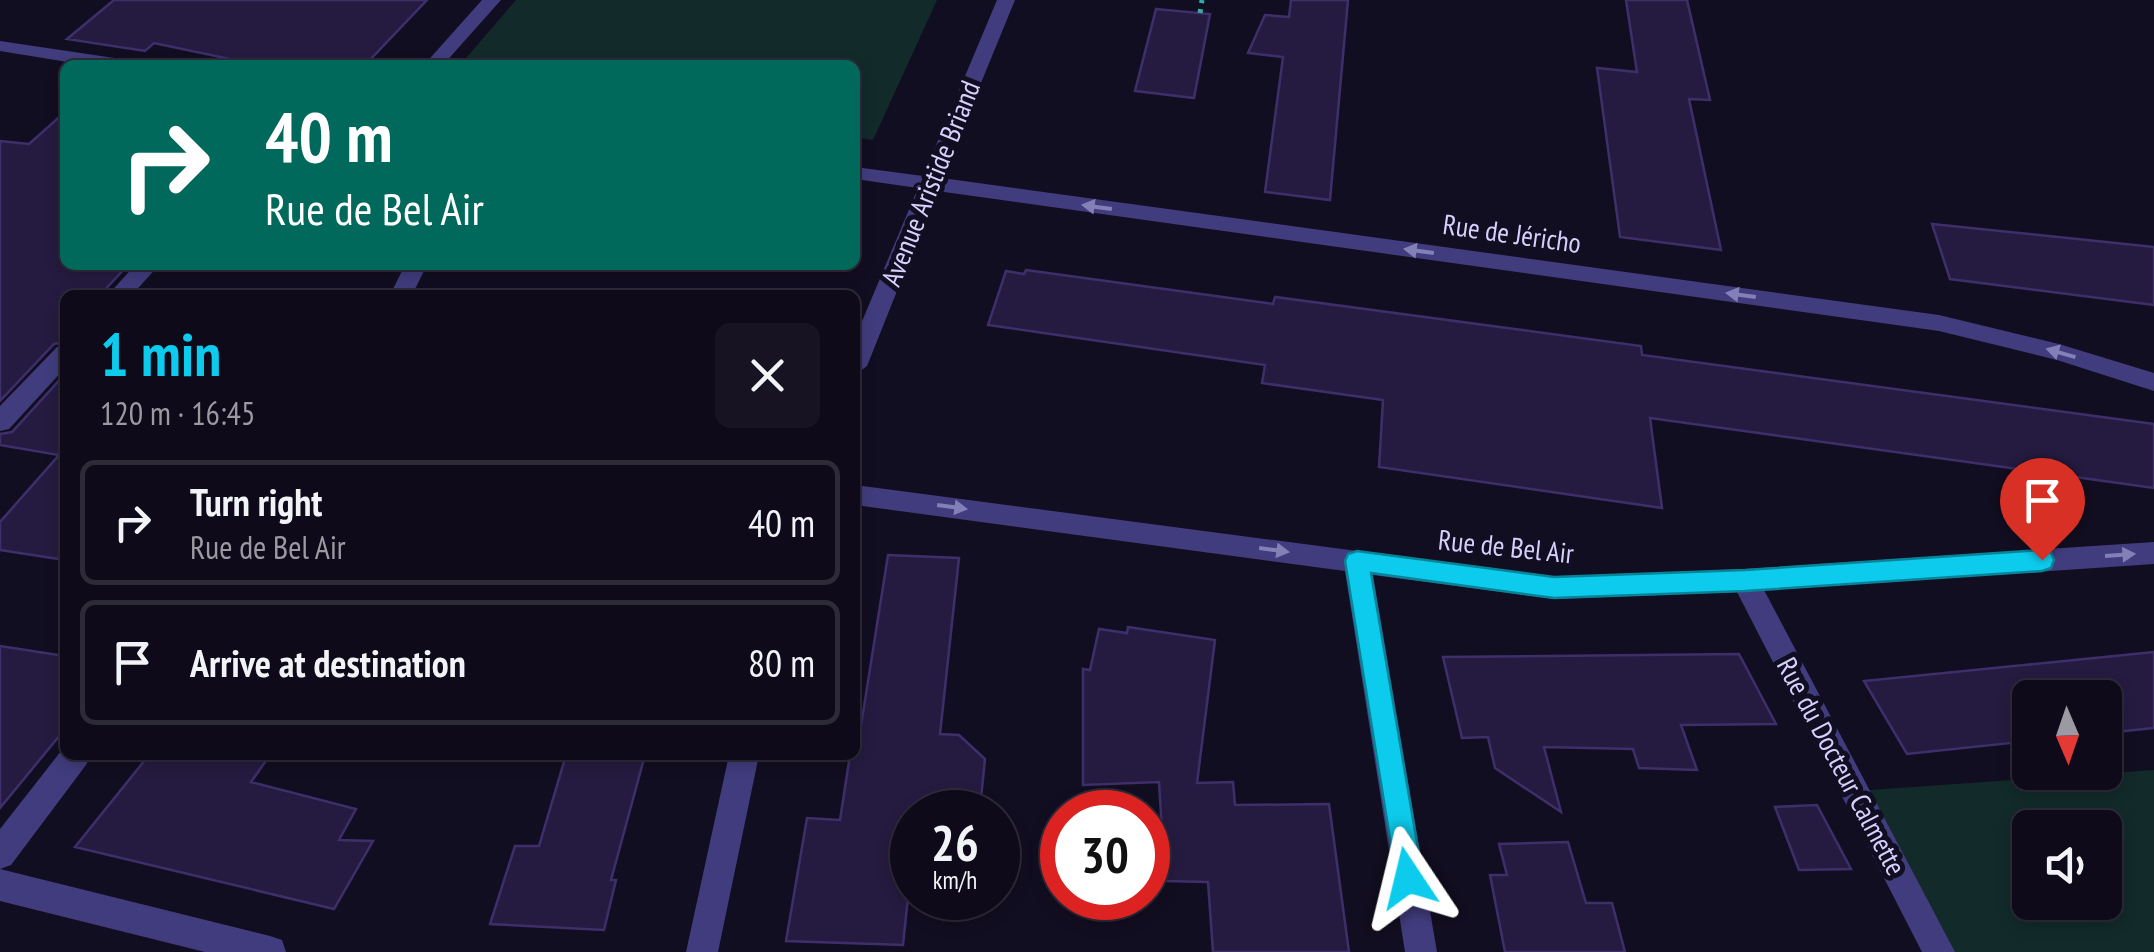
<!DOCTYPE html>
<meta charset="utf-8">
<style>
:root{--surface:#0e0a19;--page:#171322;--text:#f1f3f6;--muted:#9b9aa2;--line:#2e2b38;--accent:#0dcbec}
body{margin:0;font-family:"PT Sans Narrow",sans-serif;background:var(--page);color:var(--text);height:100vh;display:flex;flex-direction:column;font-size:38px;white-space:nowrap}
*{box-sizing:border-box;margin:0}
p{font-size:32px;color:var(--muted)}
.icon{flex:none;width:55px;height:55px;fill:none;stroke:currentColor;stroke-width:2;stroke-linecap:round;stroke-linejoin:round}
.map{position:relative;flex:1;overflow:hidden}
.details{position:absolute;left:60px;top:290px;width:800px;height:470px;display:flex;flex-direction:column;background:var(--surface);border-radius:15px;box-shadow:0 5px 15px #0003,0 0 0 2px var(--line)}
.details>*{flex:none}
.banner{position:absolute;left:60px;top:60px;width:800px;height:210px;border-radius:15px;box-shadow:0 5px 15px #0003,0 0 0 2px var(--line);background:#00695c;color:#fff;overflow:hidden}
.needle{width:65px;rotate:178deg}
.controls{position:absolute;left:2012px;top:680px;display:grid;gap:20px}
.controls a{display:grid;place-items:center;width:110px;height:110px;border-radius:15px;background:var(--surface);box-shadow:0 5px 15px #0003,0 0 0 2px var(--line);font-size:50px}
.speed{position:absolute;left:890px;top:790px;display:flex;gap:20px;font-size:50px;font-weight:700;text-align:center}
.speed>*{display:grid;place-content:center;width:130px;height:130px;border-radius:50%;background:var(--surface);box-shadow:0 5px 15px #0003,0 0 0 2px var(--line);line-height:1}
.speed small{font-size:25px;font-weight:400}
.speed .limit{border:15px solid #d22;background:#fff;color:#111}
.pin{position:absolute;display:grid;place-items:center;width:85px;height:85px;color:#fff;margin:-102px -42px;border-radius:50% 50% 50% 0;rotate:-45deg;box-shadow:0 0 10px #0007}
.pin .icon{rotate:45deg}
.me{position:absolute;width:110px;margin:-55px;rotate:350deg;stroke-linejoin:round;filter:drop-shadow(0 0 8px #0008)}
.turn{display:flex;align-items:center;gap:35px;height:210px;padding:0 40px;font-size:45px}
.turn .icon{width:130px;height:130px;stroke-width:2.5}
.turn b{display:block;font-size:70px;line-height:85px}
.round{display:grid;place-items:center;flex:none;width:105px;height:105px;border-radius:15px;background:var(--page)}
.headline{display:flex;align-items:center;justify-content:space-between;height:170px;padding:0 40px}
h1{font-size:60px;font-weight:800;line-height:75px;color:var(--accent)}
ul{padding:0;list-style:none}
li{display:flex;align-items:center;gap:30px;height:125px;margin:0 20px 15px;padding:0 20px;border:5px solid var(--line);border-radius:15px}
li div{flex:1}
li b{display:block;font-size:38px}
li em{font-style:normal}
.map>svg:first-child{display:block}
.green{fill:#122a2a;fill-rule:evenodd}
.building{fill:#251b40;stroke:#3e2f6b;stroke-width:2.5}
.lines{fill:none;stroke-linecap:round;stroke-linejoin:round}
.path{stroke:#35acab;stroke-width:5;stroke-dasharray:4 6;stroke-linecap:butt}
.minor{fill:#413c7d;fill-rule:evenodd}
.oneway{fill:#847fb6}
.route{fill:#0dcbec;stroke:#088499;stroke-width:2.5}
.labels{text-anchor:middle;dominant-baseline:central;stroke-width:10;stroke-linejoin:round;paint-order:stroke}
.street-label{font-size:28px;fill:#d7d0fc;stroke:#120e21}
</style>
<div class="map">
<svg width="2154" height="952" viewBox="0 0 2154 952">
<rect width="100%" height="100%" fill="#120e21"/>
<path class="green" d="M 516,0 L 937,0 L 873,140 L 855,137 L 855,65 L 460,65 Z
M 2154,770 L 2154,952 L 1939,952 L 1856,791 ZM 2030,828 L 2105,828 L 2105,902 L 2030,902 Z"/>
<path class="building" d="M 114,0 L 427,0 L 365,65 L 258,65 L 154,43 L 145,51 L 67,39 Z
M 1291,0 L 1348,0 L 1330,200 L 1265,192 L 1283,57 L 1248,53 L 1265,15 L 1289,17 Z
M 1626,0 L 1687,0 L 1710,100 L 1689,99 L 1721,250 L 1620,237 L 1597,68 L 1637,72 Z
M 1156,9 L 1210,14 L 1194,98 L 1135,91 Z
M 65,112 L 65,265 L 128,265 L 100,295 L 65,295 L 65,342 L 54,344 L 0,401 L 0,141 L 29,144 Z
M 1932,224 L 2154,247 L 2154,305 L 1950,279 Z
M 1026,270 L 1273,304 L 1275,297 L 1641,346 L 1642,355 L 2154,424 L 2154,488 L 1650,418 L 1662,508 L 1379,467 L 1383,400 L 1262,383 L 1265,365 L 988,325 L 1006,271 L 1024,274 Z
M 65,374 L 65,560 L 0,550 L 0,522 L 59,455 L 0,445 L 0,434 L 12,432 Z
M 888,555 L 959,558 L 940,734 L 959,735 L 985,759 L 981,799 L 948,797 L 946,812 L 912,812 L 912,859 L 903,945 L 786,941 L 807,818 L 840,820 L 850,755 L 855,755 L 855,731 L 860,732 Z
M 1128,627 L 1215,640 L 1197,783 L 1233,782 L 1235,805 L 1329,804 L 1349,952 L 1213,952 L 1208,882 L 1165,881 L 1159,782 L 1083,785 L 1083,669 L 1090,670 L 1099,629 L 1127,633 Z
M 0,646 L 65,656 L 65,729 L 0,808 Z
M 2154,652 L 2154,728 L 2105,733 L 2105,698 L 2030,698 L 2030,741 L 1907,754 L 1864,681 Z
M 1739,654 L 1776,724 L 1681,725 L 1697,770 L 1639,768 L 1633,749 L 1544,747 L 1561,812 L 1495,768 L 1488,737 L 1462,738 L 1443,657 Z
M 149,755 L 270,755 L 251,782 L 356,809 L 339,840 L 373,841 L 334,909 L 75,847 Z
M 566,755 L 645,755 L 611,880 L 616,880 L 604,930 L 490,924 L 515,846 L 539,846 Z
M 1817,805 L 1851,869 L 1799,870 L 1775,807 Z
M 1568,842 L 1586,903 L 1612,903 L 1625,952 L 1505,952 L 1490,875 L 1507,875 L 1499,844 Z"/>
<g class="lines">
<path class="path" d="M 1200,13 L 1202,0"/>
<path class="minor" d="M 482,0 L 501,0 L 443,65 L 424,65 Z
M 997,0 L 1015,0 L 942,178 L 1939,315 L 2059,344 L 2154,373 L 2154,391 L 2057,360 L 1939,331 L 937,191 L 867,366 L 855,375 L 855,338 L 918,188 L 855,179 L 855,167 L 923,176 Z
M 0,41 L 121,59 L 130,65 L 86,65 L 0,51 Z
M 135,265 L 159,265 L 132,295 L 108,295 Z
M 405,265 L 427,265 L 412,295 L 390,295 Z
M 65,345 L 65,368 L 9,429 L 0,431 L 0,406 L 57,347 Z
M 855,485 L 1554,577 L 1745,569 L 2154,542 L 2154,564 L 1764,590 L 1955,952 L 1922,952 L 1737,592 L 1554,599 L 1373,575 L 1437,952 L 1405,952 L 1345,571 L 855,505 Z
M 65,746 L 65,755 L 91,755 L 86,765 L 11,865 L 0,869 L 270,936 L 282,940 L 286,952 L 205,952 L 0,901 L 0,829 Z
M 729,755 L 759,755 L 718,952 L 686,952 Z"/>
</g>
<defs><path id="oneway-solid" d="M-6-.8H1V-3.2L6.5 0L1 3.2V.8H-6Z" transform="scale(2.5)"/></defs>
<g class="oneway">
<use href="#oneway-solid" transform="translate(1097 207) rotate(-172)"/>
<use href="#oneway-solid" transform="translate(1419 251) rotate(-172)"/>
<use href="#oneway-solid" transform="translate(1741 295) rotate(-172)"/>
<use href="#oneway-solid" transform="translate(2061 353) rotate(-164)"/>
<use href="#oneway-solid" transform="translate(952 507) rotate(8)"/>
<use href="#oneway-solid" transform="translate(1274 550) rotate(8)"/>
<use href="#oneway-solid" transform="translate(2120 555) rotate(-4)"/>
</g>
<path class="route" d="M 2042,550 L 2051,553 L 2054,560 L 2051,568 L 2042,571 L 1745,591 L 1554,598 L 1371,573 L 1423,878 L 1418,888 L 1408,893 L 1398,888 L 1345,561 L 1348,554 L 1357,551 L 1554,577 L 1745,570 Z"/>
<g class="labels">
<g class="street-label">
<text transform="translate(930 183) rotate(-68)">Avenue Aristide Briand</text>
<text transform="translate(1512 233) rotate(8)">Rue de Jéricho</text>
<text transform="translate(1506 546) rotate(6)">Rue de Bel Air</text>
<text transform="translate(1842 766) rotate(62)">Rue du Docteur Calmette</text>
</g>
</g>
</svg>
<div class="controls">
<a><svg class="needle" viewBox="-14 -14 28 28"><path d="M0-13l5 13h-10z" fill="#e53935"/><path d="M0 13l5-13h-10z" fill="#9b9aa2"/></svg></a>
<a><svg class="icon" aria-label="sound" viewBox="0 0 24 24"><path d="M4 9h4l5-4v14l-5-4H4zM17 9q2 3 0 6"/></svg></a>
</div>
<div class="speed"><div>26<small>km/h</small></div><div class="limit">30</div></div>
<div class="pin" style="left:2042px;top:560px;background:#d93025"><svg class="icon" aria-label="arrive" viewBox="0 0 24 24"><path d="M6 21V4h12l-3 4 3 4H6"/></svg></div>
<svg class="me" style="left:1408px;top:878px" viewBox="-20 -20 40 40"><path d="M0-17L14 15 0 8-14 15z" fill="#0dcbec" stroke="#fff" stroke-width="4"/></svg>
<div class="banner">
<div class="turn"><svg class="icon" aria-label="right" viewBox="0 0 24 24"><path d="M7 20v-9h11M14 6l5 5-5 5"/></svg><div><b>40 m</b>Rue de Bel Air</div></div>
</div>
<section class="details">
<div class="headline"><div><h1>1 min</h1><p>120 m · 16:45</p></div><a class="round"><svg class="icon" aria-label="close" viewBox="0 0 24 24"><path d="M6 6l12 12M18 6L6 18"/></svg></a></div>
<ul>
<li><svg class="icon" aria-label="right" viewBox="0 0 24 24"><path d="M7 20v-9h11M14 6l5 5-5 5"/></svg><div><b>Turn right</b><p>Rue de Bel Air</p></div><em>40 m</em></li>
<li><svg class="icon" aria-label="arrive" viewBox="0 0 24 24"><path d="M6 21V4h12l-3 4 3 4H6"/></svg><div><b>Arrive at destination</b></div><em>80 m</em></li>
</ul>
</section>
</div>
